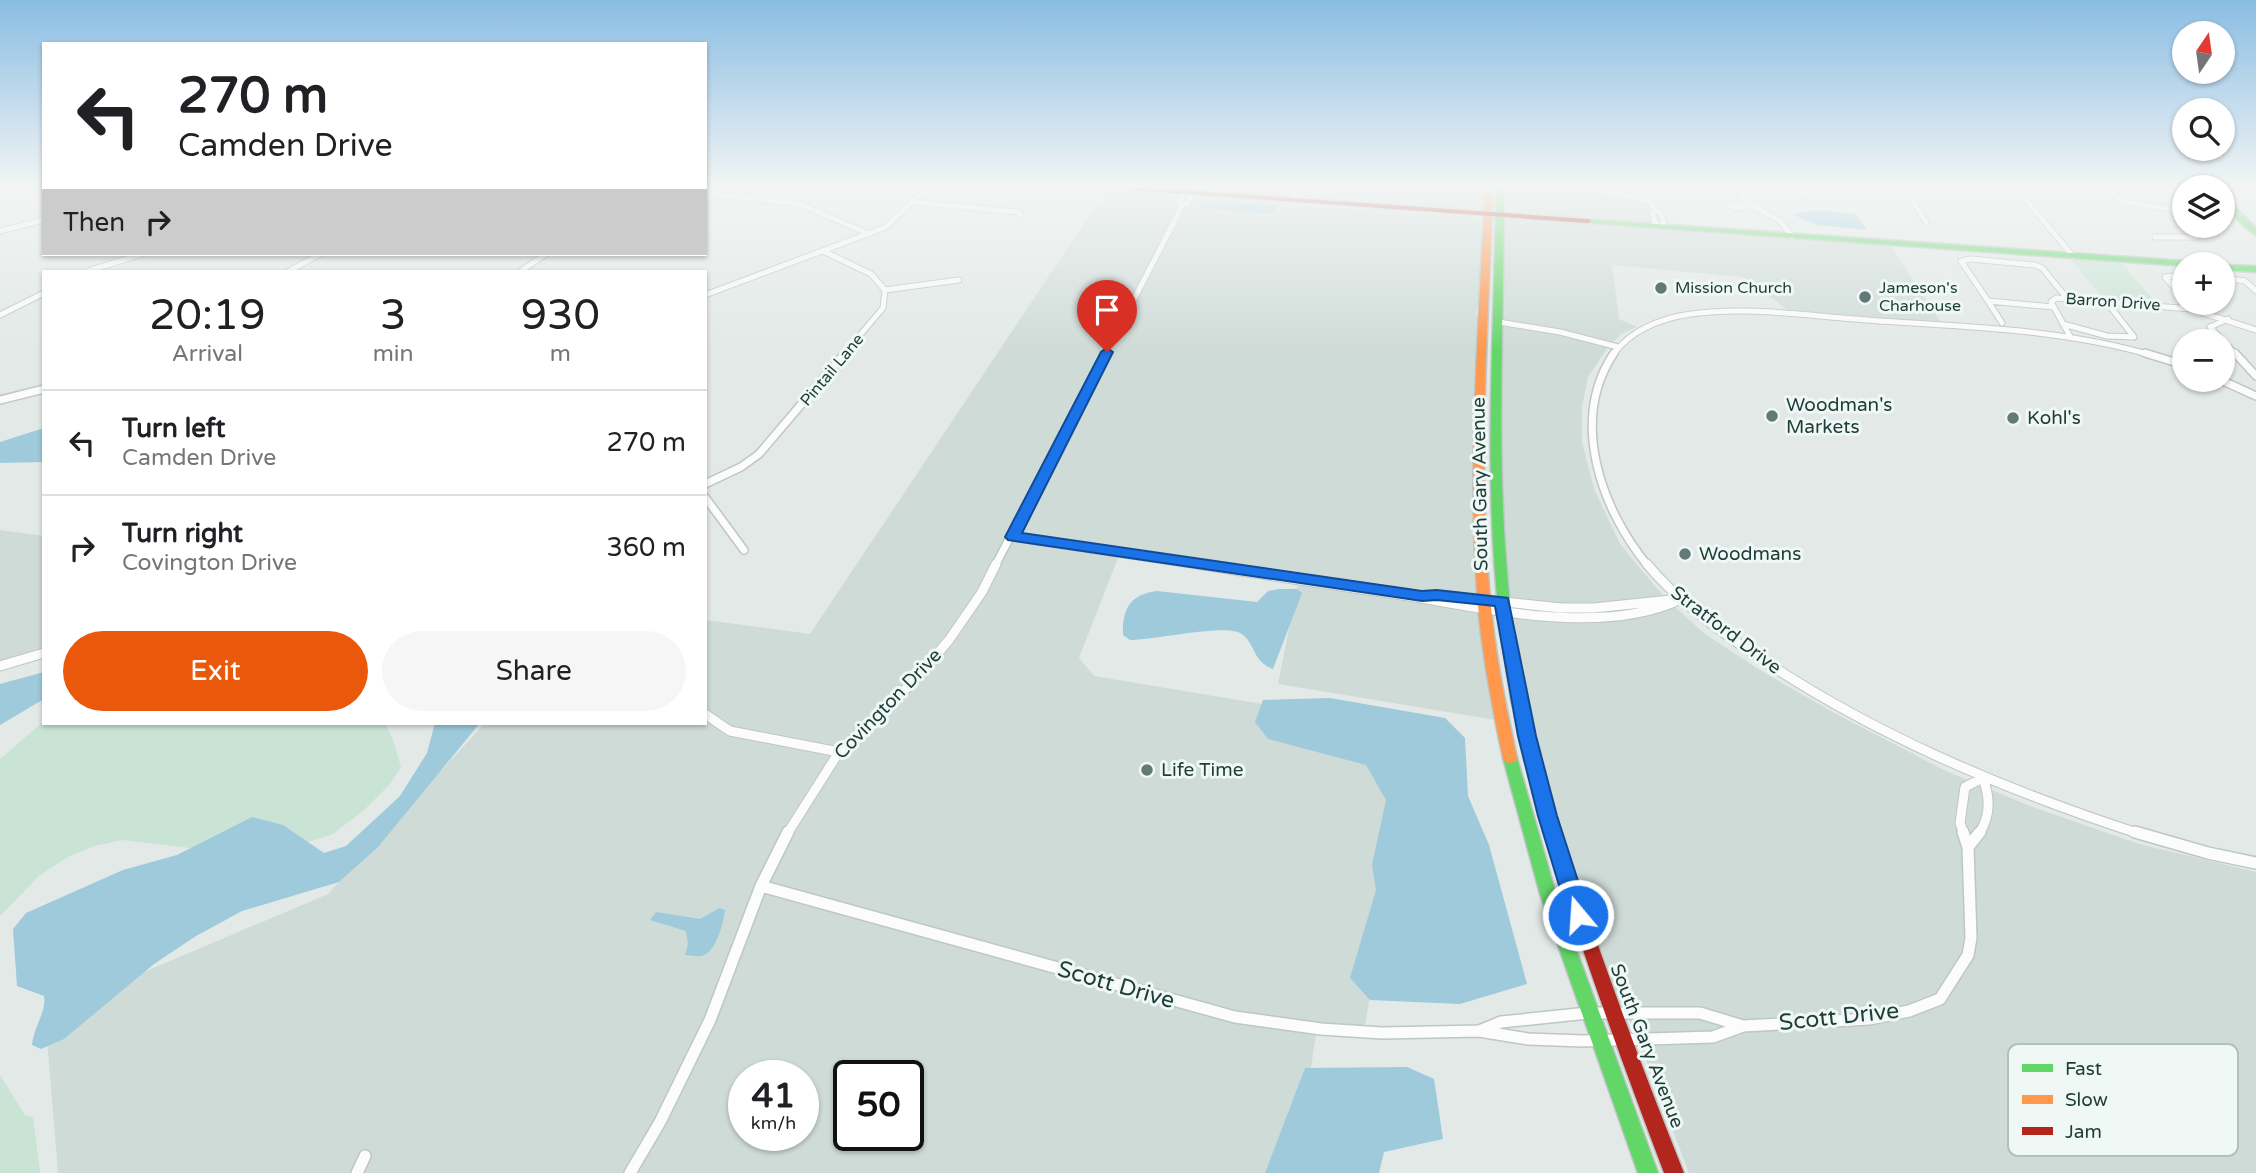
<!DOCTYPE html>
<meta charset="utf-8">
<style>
:root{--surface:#fff;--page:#f6f6f6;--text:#202124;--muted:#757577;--line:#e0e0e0;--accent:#ea580c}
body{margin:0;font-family:"Varela Round",sans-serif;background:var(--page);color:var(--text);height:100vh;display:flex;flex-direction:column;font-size:26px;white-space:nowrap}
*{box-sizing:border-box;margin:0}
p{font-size:23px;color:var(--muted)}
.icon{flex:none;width:38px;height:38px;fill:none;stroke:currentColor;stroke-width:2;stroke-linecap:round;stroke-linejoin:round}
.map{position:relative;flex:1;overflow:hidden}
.side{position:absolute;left:42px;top:270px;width:665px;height:455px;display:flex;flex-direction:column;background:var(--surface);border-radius:0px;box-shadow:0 2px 5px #0004}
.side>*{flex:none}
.top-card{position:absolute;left:42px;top:42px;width:665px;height:214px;border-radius:0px;box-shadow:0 2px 5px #0004;background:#fff;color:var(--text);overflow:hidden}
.needle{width:46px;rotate:13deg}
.buttons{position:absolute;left:2172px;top:21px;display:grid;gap:14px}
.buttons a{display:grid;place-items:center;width:63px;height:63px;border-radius:50%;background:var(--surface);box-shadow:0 2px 5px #0004;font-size:35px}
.speed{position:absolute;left:728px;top:1060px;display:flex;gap:14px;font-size:35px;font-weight:700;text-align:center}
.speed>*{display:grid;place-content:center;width:91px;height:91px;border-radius:50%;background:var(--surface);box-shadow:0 2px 5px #0004;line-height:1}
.speed small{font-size:18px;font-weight:400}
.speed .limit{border:4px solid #111;border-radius:10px;background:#fff;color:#111}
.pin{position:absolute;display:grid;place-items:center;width:60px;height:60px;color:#fff;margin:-72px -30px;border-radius:50% 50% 50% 0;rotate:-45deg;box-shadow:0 0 7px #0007}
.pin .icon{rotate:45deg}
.me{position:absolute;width:77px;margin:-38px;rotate:342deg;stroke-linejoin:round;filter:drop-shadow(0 0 5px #0008)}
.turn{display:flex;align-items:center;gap:24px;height:147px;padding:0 21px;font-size:32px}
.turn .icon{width:91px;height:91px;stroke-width:2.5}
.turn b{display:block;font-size:49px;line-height:60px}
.then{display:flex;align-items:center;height:66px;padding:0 21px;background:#0003;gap:14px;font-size:26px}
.eta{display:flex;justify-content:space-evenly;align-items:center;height:119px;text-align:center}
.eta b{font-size:42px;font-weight:600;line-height:49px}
.button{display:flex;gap:14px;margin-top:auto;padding:14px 21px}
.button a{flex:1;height:80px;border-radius:42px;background:var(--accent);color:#fff;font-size:28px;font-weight:600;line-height:80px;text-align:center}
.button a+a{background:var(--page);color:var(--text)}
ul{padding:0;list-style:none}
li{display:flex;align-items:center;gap:21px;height:105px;padding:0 21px;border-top:2px solid var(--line)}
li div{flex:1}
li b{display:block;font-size:26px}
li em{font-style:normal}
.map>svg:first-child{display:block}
.built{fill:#cfdbd7;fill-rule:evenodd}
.green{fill:#c9e4d5}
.water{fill:#9ecadc}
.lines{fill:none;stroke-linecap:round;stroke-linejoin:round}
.street-far3-casing{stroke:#bfc6c4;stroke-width:7}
.street-far2-casing{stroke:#bfc6c4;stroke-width:10}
.street-far1-casing{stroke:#bfc6c4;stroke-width:11}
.street-casing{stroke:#bfc6c4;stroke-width:14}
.fast-casing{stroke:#bdc6c4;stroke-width:3}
.slow-casing{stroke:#bdc6c4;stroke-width:3}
.jam-casing{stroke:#bdc6c4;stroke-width:3}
.street-far3{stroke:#fbfcfb;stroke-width:5}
.street-far2{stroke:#fbfcfb;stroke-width:7}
.street-far1{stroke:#fbfcfb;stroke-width:9}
.street{stroke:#fbfcfb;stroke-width:11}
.fast{fill:#63d668;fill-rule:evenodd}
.slow{fill:#ff974d;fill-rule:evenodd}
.jam{fill:#b3261e;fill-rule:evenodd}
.route{fill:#1a73e8;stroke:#114b97;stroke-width:2}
.poi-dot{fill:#637976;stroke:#eff8f5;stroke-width:2.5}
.labels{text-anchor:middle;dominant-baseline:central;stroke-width:6;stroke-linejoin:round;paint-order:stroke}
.far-poi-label{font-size:16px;fill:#1e3d39;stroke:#eff8f5;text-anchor:start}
.far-street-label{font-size:16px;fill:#1e3d39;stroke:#eff8f5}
.poi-label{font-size:19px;fill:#1e3d39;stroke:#eff8f5;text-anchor:start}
.street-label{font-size:19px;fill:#1e3d39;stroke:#eff8f5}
.near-street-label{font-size:23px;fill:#1e3d39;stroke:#eff8f5}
.key{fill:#eff8f5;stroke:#b0c0bd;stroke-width:2}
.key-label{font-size:19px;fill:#1e3d39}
</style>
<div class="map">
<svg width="2256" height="1173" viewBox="0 0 2256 1173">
<rect width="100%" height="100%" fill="#e2e9e7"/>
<path class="built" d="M 1261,188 L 1483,188 L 1482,211 L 1258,195 Z
M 1504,188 L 1596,188 L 1637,195 L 1651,200 L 1658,208 L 1663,225 L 1510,211 L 1504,206 Z
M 1107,189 L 1291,200 L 1298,205 L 1471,216 L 1484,223 L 1482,282 L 1476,313 L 1481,330 L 1478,396 L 1472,443 L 1476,465 L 1479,595 L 1420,593 L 1121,550 L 1079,658 L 1094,676 L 1274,706 L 1405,778 L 1365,1026 L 1256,1017 L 952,944 L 1136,996 L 1248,1023 L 1316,1033 L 1296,1173 L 58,1173 L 45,1014 L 328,894 L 485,723 L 705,723 L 705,620 L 810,634 ZM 744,1076 L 803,1076 L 803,1136 L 744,1136 ZM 849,1076 L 908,1076 L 908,1136 L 849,1136 Z
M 1504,218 L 1890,244 L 1941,323 L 1789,311 L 1743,277 L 1612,265 L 1619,319 L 1637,327 L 1621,334 L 1608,347 L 1588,377 L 1582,407 L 1582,442 L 1594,489 L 1620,544 L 1664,597 L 1594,606 L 1508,600 L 1501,482 Z
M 0,530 L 44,536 L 44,654 L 0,667 Z
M 1299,579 L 1480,610 L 1496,720 L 1278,684 Z
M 1675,607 L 1705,634 L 1763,672 L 1836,714 L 1946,771 L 2030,806 L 2139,844 L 2256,872 L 2256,1173 L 1689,1173 L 1635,1031 L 1613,990 L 1555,820 L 1529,720 L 1513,613 L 1629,616 Z"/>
<path class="green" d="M 2069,257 L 2119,260 L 2159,306 L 2105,301 Z
M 44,721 L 385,723 L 393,740 L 401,767 L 389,785 L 364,810 L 333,834 L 302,844 L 217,851 L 122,840 L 94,846 L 68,857 L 40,875 L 0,916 L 0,759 Z
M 0,1075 L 25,1115 L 33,1117 L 40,1173 L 0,1173 Z"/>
<path class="water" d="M 1203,200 L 1273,205 L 1277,207 L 1271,214 L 1199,208 Z
M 1817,210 L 1856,214 L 1867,230 L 1818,225 L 1791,214 Z
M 44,428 L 44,462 L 0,463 L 0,442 Z
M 1279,589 L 1297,589 L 1302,593 L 1273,669 C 1251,661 1256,642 1240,633 C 1223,624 1154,640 1130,640 L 1123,635 C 1122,608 1131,594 1157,591 L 1257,602 L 1268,591 Z
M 44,672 L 44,699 L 0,725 L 0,684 Z
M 1330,698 L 1445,718 L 1465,738 L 1468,796 L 1489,845 L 1527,984 L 1460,1004 L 1370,1000 L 1350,978 L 1376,890 L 1372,865 L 1386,800 L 1366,765 L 1268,739 L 1255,722 L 1263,700 Z
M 435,723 L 480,723 L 378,847 L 339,882 L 242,911 L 196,936 L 154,964 L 64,1039 L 41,1049 L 32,1045 C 34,1026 47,1011 44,996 L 17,986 L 13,929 L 26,913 L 123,870 L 177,855 L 252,817 L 283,825 L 324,853 L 346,846 L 400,796 L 427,753 Z
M 719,908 L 725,910 C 724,921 716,953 702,956 C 697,957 690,955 685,955 L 688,944 L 686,931 L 650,920 L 656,912 L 700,919 Z
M 1407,1067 L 1434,1079 L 1443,1139 L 1384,1152 L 1379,1173 L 1265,1173 L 1305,1068 Z"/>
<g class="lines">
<defs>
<path id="street-far3" d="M 1590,188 L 1649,201 L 1656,211
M 1744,188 L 1740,192 L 1743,200 L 1780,221 L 1792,236
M 1794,188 L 1810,197 L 1822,197 L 1803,192
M 1904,188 L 1926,222
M 2016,188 L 2073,256
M 2103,188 L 2126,202 L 2184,211
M 705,193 L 800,204 L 869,234
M 1294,200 L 1299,188
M 914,202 L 1017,212 L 1021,215
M 1182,205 L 1187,204 L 1194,192
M 1743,205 L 1728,205 L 1736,208 L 1749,205
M 1656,211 L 1661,213 L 1664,224 L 1659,226 L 1655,223 L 1653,213 Z
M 2222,215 L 2237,216
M 0,231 L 44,220
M 2155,237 L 2196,237 L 2191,226
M 823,251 L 871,274 L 885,290 L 883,308 L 843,355
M 88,271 L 142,254
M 289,271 L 320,254
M 521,271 L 546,254
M 2184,275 L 2165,277 L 2184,298
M 2222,278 L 2245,281 L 2256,291
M 885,290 L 959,280
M 705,295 L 886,227 L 926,188
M 1988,301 L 2002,323
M 2053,307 L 1988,301 L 1961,261 L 1971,259 L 2035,265 L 2042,268 L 2066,297
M 0,315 L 44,293
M 2228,319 L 2210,327 L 2236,355
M 1499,322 L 1560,332 L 1618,347
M 2063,324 L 2107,336 L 2134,337 L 2105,300
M 2071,338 L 2051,302 L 2056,298 L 2191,309 L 2256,330
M 1105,355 L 1174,222 L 1182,205 L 1179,203 L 1184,192
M 1613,355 C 1630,330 1662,318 1691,314 C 1749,306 1808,316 1866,320 C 1960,327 2059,328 2151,355"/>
<path id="street-far2" d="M 1614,353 C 1569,420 1601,509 1648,566
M 2145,353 L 2184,365
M 2235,353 L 2256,376
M 2221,380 L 2256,396
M 0,400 L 44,389
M 705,484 L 741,467 L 759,454 L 845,353
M 705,497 L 744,550
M 1013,537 L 1208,566
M 995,566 L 1106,353"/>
<path id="street-far1" d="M 1197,564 C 1265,575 1334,585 1402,595 C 1486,608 1602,637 1681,599
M 1647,564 C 1675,598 1712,625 1748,650 C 1867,732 2002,789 2140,834
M 1424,596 L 1437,595 L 1561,608 L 1594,608 L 1680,599
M 0,666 L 44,653
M 705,714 L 730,731 L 839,752
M 787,834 L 839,752 L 912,683 L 949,640 L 982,592 L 996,564
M 1964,834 L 1960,823 L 1965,787 L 1983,778 C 1990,798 1991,815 1979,834"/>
<path id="street" d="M 1963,832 L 1968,847
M 2135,832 L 2208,853 L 2256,863
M 1968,847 L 1980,832
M 761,886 L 1235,1017 L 1321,1029 L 1382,1033 L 1479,1031 L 1528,1039 L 1583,1041 L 1713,1037 L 1743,1026 L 1869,1019 L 1909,1011 L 1940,999 L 1968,955 L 1971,938 L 1968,847
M 1479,1031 L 1501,1022 L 1588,1013 L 1700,1013 L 1743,1026
M 357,1173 L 365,1156
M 630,1173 L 660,1122 L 710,1020 L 761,886 L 788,832"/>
<path id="fast" d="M 1496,188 L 1504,188 C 1504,316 1496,445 1507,572 C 1510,615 1517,657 1525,699 L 1523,702 L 1513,702 L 1511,699 C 1504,657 1498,615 1495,572 C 1485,444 1495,316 1496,188 Z
M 2222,188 L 2228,188 L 2235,206 L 2256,228 L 2256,235 C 2241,226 2222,207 2222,188 Z
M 1585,219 L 2186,261 L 2190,264 L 2184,264 L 2184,266 L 1588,223 L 1584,221 Z
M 2222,265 L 2256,266 L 2256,272 L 2222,270 Z
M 1510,753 L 1515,754 L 1517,758 L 1556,894 L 1658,1173 L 1638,1173 L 1540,894 L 1503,758 L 1505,754 Z"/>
<path id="slow" d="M 1485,188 L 1493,188 C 1488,330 1476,475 1492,617 C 1497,665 1507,711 1517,758 L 1515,762 L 1510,763 L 1505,762 L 1503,758 C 1493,711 1484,665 1479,617 C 1466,475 1479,330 1485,188 Z"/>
<path id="jam" d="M 1126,188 L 1157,188 L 1588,219 L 1592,221 L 1588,223 L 1130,190 Z
M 1518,694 L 1523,696 L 1525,699 C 1564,862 1622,1017 1684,1173 L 1664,1173 C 1605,1017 1548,862 1511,699 L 1513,696 Z"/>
</defs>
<use href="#street-far3" class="street-far3-casing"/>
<use href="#street-far2" class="street-far2-casing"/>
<use href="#street-far1" class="street-far1-casing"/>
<use href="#street" class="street-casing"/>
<use href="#fast" class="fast-casing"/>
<use href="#slow" class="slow-casing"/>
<use href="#jam" class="jam-casing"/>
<use href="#street-far3" class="street-far3"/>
<use href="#street-far2" class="street-far2"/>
<use href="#street-far1" class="street-far1"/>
<use href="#street" class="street"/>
<use href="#fast" class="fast"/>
<use href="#slow" class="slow"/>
<use href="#jam" class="jam"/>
</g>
<linearGradient id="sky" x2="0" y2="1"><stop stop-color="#8abde3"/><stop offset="0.53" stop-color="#f2f5f4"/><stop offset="1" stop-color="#f2f5f4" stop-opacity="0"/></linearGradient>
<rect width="2256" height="352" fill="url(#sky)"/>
<path class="route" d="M 1107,348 L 1113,352 L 1022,533 L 1422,591 L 1437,590 L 1508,598 L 1536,736 L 1557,816 L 1589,915 L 1586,921 L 1578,923 L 1571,921 L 1568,915 L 1538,816 L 1518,736 L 1495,606 L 1437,600 L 1422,601 L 1008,540 L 1005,537 L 1101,352 Z"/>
<g class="poi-dot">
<circle cx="1661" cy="288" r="7"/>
<circle cx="1865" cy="297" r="7"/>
<circle cx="1772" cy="416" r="7"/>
<circle cx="2013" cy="418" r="7"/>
<circle cx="1685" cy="554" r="7"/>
<circle cx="1147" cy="770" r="7"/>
</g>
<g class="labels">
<g class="far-poi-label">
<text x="1675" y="288">Mission Church</text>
<text x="1879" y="288">Jameson's<tspan x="1879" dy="18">Charhouse</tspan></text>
</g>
<g class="far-street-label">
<text transform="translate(2113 302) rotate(4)">Barron Drive</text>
<text transform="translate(832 370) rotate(-50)">Pintail Lane</text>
</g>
<g class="poi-label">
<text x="1786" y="405">Woodman's<tspan x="1786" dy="22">Markets</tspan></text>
<text x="2027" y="418">Kohl's</text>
<text x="1699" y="554">Woodmans</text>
<text x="1161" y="770">Life Time</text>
</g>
<g class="street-label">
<text transform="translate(1480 484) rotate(-91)">South Gary Avenue</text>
<text transform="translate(1726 630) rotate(37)">Stratford Drive</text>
<text transform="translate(888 704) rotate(-46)">Covington Drive</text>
<text transform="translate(1647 1046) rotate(69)">South Gary Avenue</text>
</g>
<g class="near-street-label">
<text transform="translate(1116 985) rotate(16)">Scott Drive</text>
<text transform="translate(1839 1017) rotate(-6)">Scott Drive</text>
</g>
</g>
<rect x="2008" y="1044" width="230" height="112" rx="10" class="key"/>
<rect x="2022" y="1064" width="31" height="8" fill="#63d668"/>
<rect x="2022" y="1095" width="31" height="9" fill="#ff974d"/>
<rect x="2022" y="1127" width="31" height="8" fill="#b3261e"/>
<g class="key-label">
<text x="2065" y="1075">Fast</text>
<text x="2065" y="1106">Slow</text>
<text x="2065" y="1138">Jam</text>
</g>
</svg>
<div class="buttons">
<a><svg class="needle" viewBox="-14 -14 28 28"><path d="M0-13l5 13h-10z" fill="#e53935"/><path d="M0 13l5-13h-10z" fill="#757577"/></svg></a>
<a><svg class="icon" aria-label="search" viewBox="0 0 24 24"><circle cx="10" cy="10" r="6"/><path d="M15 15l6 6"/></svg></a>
<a><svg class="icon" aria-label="layers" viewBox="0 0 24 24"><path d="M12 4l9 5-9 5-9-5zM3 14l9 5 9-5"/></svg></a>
<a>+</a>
<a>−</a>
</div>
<div class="speed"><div>41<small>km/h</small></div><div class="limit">50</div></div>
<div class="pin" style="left:1107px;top:352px;background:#d93025"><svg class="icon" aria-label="arrive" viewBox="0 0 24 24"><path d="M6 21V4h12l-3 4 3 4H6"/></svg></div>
<svg class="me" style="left:1578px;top:915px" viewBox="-20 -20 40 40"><circle r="17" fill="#1a73e8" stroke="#fff" stroke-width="3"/><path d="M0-11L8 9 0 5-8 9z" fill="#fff"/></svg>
<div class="top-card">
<div class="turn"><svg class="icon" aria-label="left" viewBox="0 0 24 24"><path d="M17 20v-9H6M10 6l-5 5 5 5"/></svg><div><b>270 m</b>Camden Drive</div></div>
<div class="then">Then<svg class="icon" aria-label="right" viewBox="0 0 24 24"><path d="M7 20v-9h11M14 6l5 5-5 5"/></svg></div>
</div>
<section class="side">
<div class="eta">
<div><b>20:19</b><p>Arrival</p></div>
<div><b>3</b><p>min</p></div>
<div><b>930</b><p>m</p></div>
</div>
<ul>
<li><svg class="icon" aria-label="left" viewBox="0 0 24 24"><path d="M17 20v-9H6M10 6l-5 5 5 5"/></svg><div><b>Turn left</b><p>Camden Drive</p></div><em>270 m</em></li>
<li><svg class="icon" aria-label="right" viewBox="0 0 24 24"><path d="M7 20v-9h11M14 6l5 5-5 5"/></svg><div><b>Turn right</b><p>Covington Drive</p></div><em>360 m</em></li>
</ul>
<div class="button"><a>Exit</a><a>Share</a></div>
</section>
</div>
